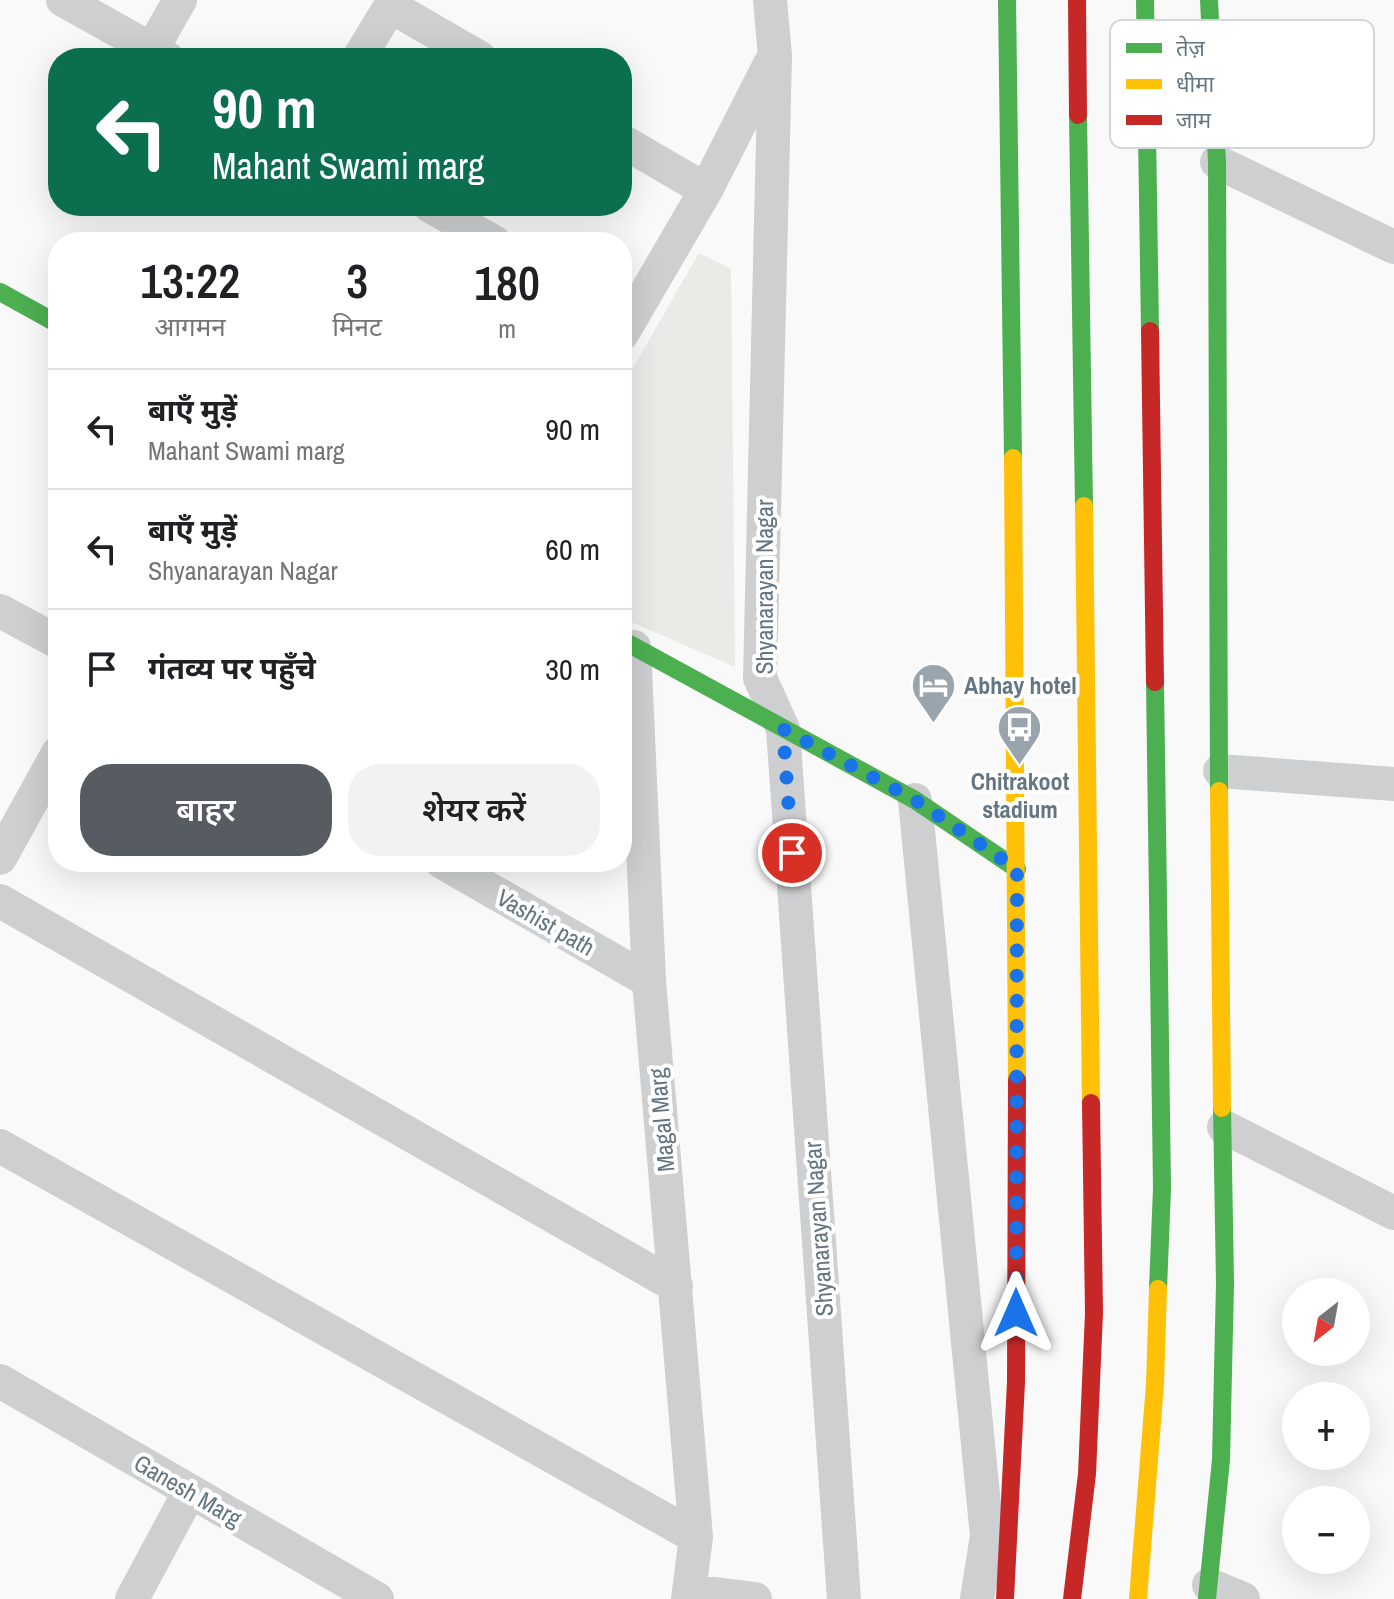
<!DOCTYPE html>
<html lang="hi">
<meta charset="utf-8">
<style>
:root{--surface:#fff;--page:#f2f2f2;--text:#202124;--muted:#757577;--line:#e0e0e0;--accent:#565c61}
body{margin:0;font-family:"Archivo Narrow","Noto Sans Devanagari",sans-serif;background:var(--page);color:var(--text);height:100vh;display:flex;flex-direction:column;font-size:30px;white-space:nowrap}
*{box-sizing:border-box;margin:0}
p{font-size:26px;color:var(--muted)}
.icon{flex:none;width:44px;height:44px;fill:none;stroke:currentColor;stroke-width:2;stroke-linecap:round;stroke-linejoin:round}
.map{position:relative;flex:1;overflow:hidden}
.side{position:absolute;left:48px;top:232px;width:584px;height:640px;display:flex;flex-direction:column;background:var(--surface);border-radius:32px;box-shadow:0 8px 32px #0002}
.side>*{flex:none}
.top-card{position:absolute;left:48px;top:48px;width:584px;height:168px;border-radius:32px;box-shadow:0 8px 32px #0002;background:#0b6e4f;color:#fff;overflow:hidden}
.needle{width:52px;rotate:211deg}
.fabs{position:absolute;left:1282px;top:1278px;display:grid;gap:16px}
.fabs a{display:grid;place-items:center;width:88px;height:88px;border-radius:50%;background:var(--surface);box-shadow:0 8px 32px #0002;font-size:40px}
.pin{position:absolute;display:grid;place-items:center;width:68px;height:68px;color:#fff;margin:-34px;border:4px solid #fff;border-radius:50%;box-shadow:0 2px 8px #0007}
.me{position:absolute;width:88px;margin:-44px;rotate:0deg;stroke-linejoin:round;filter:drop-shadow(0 0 6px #0008)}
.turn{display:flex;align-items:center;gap:28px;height:168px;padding:0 32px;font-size:36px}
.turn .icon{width:104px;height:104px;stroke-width:2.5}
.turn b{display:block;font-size:56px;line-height:68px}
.eta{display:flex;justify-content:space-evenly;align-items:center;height:136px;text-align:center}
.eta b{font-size:48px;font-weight:600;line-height:56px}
.primary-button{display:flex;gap:16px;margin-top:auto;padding:16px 32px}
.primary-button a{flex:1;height:92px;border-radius:32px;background:var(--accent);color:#fff;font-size:32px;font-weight:600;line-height:92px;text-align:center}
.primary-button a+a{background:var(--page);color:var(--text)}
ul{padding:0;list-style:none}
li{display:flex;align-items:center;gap:24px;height:120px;padding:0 32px;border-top:2px solid var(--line)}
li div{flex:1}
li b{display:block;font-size:30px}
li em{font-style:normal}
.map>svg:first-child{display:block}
.green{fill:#e8ebe6}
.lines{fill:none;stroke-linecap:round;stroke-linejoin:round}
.street{stroke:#cecfd0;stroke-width:34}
.fast{stroke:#4caf50;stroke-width:18}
.slow{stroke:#ffc107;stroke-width:18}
.jam{stroke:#c62828;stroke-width:18}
.route{stroke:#1a73e8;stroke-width:14;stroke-dasharray:0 25.2}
.labels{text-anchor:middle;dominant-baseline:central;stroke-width:8;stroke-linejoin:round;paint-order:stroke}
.street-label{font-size:24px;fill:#657683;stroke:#fff}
.poi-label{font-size:24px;font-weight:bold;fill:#657683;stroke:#fff;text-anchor:start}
.key{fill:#fff;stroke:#d1d6da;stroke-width:2}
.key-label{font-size:22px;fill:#657683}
</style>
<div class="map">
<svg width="1394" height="1599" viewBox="0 0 1394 1599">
<rect width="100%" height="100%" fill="#f9f9f9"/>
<path class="green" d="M 699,253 L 731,269 L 735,667 L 622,618 L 622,387 Z"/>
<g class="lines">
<path class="street" d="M 63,0 L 167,58
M 770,0 L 775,56 L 760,678 L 783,729 L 844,1599
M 390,6 L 480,58
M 152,49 L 180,0
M 359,58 L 394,0
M 622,141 L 706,190
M 1217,162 L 1394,247
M 430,206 L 494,242
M 622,334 L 706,190 L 770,64
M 0,611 L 58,642
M 634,647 L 649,981 L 696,1537 L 688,1599
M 1220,771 L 1394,784
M 915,800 L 987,1536 L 977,1599
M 0,858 L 58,753
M 442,862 L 649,981
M 0,901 L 676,1286
M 1224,1127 L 1394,1213
M 0,1146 L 696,1537
M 0,1381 L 377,1599
M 1209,1585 L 1243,1599
M 691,1591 L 755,1599
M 132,1599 L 190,1491"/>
<path class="fast" d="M 1007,0 L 1013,458
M 1145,0 L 1150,331
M 1209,0 L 1217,162 L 1219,791
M 1078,115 L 1084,506
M 0,292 L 58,324
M 622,640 L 915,800 L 1017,869
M 1155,682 L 1162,1188 L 1158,1289
M 1207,1599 L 1221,1460 L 1225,1283 L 1222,1108"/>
<path class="slow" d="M 1013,458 L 1017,1080
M 1084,506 L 1091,1103
M 1219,791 L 1222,1108
M 1138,1599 L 1155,1384 L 1158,1289"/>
<path class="jam" d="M 1077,0 L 1078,115
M 1150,331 L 1155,682
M 1005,1599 L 1016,1382 L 1017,1080
M 1072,1599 L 1087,1474 L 1094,1313 L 1091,1103"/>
</g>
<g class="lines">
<path class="route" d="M 792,853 L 783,729 L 915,800 L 1017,869 L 1016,1313"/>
</g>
<defs>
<symbol id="hotel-pin" viewBox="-11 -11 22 30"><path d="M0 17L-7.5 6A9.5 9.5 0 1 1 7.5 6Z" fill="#99a4ac" stroke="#fff"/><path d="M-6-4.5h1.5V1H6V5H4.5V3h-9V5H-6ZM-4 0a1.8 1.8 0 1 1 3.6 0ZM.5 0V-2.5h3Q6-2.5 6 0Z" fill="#fff"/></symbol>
<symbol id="bus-pin" viewBox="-11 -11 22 30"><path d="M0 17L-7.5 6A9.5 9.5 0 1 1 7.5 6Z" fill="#99a4ac" stroke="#fff"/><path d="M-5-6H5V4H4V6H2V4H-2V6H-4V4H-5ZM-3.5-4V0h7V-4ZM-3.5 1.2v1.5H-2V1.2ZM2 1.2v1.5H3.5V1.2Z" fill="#fff"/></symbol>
</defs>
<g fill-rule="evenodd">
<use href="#hotel-pin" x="908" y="660" width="51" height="69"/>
<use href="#bus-pin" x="994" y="702" width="51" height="69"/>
</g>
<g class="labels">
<g class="street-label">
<text transform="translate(764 587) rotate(-90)">Shyanarayan Nagar</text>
<text transform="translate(546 922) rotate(30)">Vashist path</text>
<text transform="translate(661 1120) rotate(-95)">Magal Marg</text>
<text transform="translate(818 1229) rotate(-94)">Shyanarayan Nagar</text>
<text transform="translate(188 1490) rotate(30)">Ganesh Marg</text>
</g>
<g class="poi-label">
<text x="964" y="685">Abhay hotel</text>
<text x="1020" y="781" text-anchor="middle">Chitrakoot<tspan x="1020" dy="28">stadium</tspan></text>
</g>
</g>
<rect x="1110" y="20" width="264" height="128" rx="12" class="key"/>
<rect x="1126" y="43" width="36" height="10" fill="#4caf50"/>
<rect x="1126" y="79" width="36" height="10" fill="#ffc107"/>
<rect x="1126" y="115" width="36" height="10" fill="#c62828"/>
<g class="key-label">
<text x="1176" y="56">तेज़</text>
<text x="1176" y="92">धीमा</text>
<text x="1176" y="128">जाम</text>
</g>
</svg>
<div class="fabs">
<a><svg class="needle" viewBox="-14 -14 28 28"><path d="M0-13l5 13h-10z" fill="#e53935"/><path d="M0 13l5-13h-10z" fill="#757577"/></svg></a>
<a>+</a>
<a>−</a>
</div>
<div class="pin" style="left:792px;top:853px;background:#d93025"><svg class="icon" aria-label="arrive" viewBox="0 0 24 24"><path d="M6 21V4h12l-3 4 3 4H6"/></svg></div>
<svg class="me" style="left:1016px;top:1313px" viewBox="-20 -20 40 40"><path d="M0-17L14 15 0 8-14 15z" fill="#1a73e8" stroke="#fff" stroke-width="4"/></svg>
<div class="top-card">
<div class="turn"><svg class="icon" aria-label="left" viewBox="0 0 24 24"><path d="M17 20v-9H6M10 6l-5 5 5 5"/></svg><div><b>90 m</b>Mahant Swami marg</div></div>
</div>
<section class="side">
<div class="eta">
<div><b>13:22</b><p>आगमन</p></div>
<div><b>3</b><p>मिनट</p></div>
<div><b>180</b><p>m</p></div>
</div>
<ul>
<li><svg class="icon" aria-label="left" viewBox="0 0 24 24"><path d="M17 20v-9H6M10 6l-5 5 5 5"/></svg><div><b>बाएँ मुड़ें</b><p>Mahant Swami marg</p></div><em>90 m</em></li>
<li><svg class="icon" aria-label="left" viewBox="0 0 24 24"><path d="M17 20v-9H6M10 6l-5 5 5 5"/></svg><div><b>बाएँ मुड़ें</b><p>Shyanarayan Nagar</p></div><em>60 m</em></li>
<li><svg class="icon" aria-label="arrive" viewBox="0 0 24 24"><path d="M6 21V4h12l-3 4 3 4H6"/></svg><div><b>गंतव्य पर पहुँचे</b></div><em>30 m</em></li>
</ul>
<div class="primary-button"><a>बाहर</a><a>शेयर करें</a></div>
</section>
</div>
